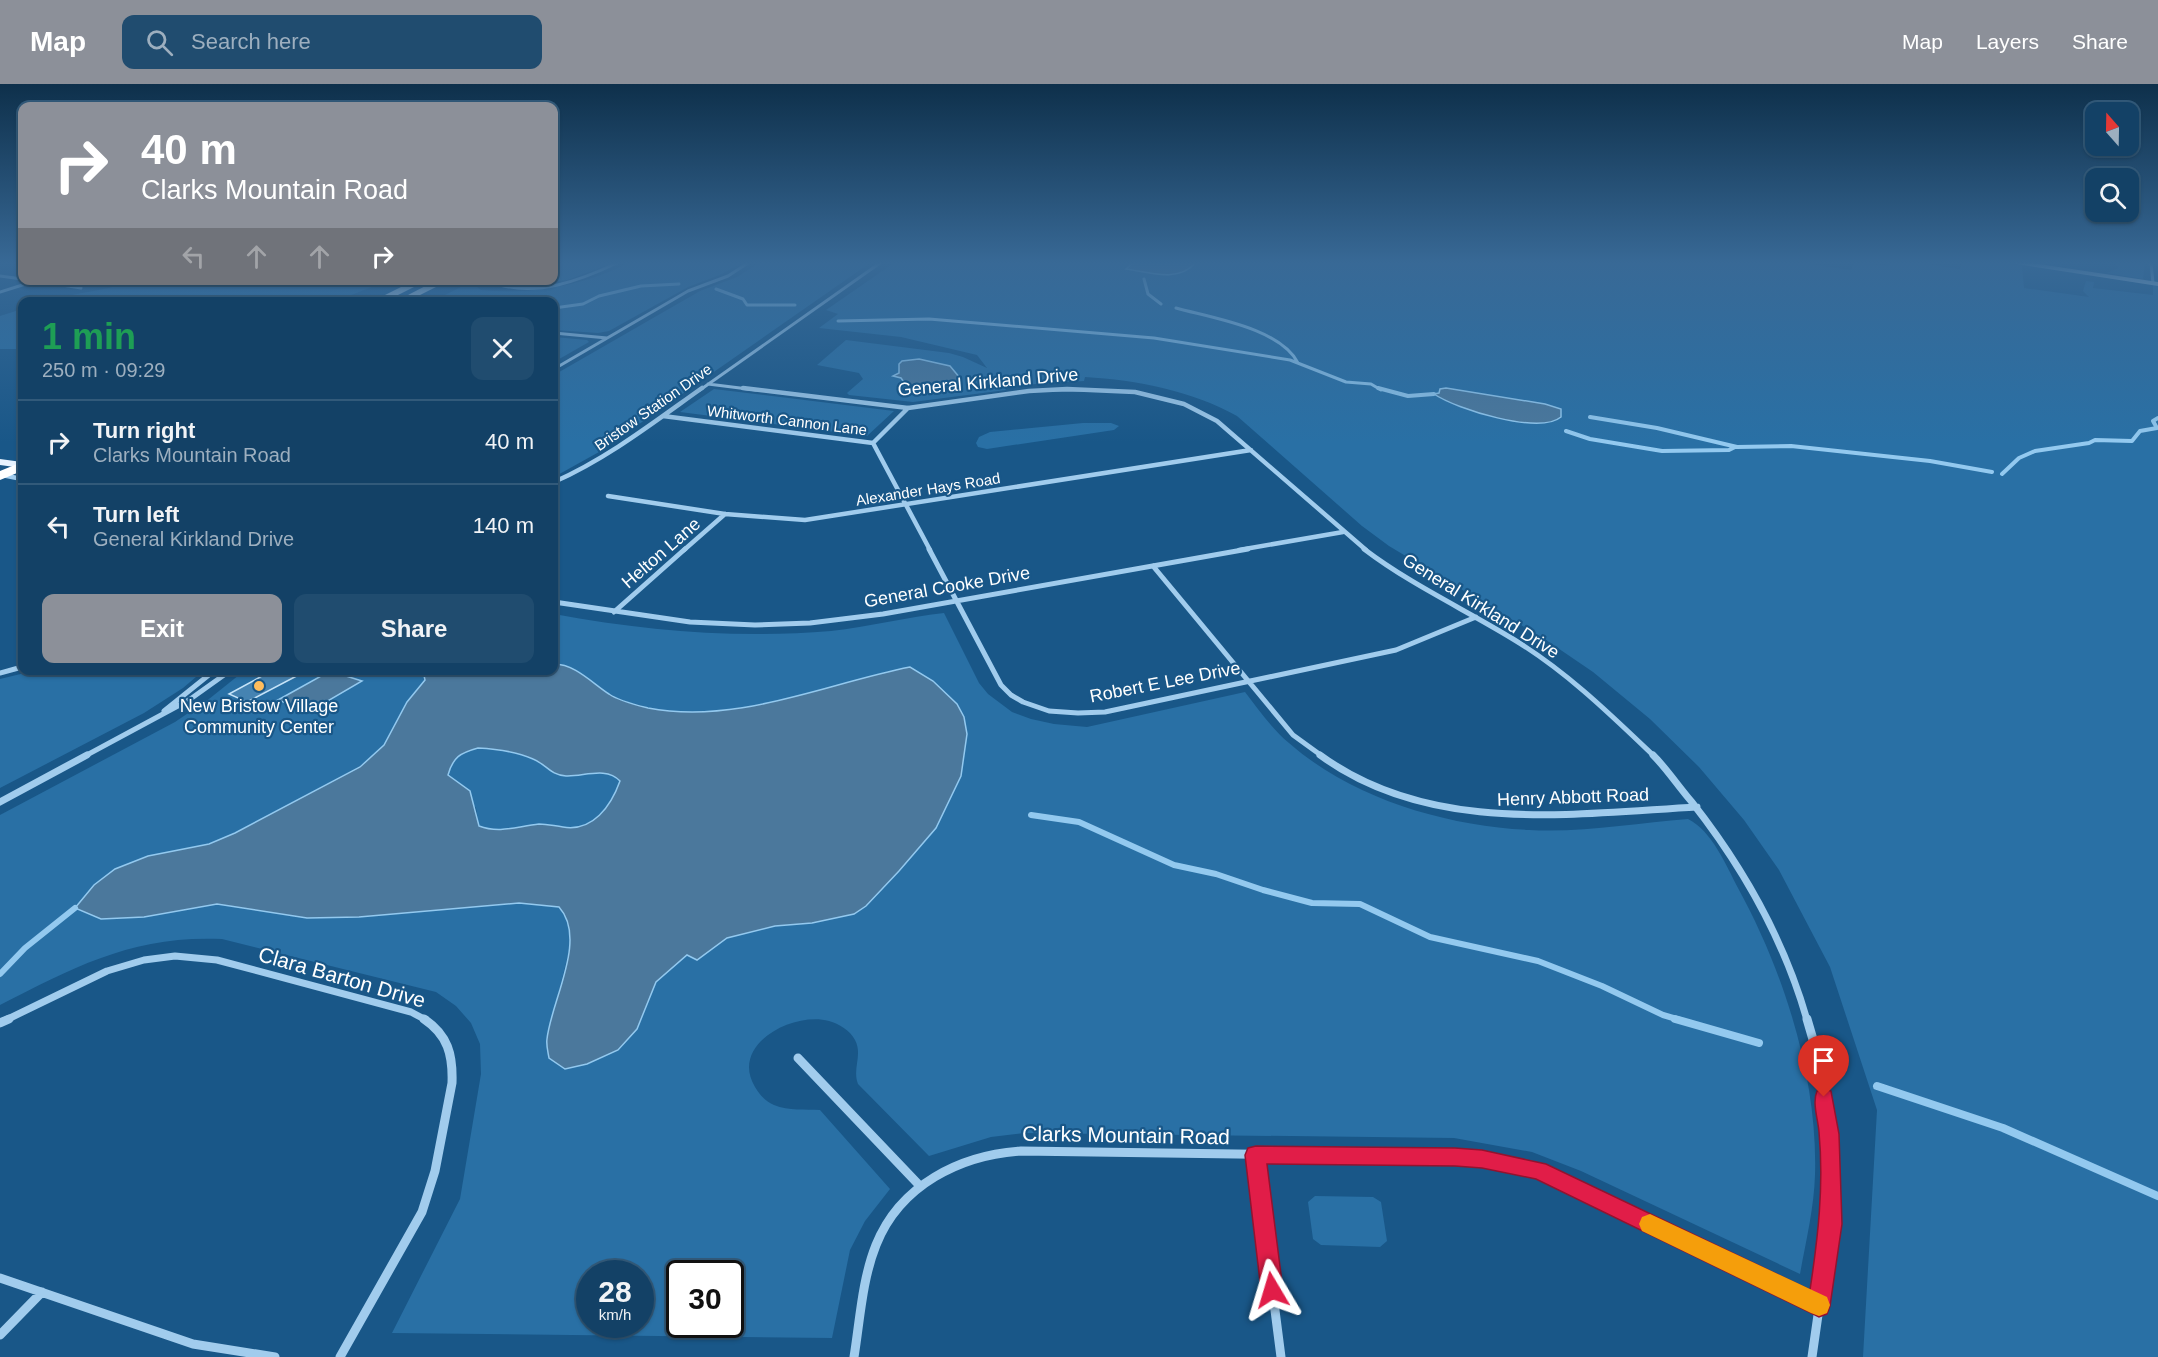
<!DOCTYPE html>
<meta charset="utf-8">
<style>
:root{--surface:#134166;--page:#204c6f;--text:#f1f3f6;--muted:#9dafbf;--line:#325a7a;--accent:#8c9099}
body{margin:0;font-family:Arial,sans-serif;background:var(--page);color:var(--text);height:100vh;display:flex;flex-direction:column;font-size:22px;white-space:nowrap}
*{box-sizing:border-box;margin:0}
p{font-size:20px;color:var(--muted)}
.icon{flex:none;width:33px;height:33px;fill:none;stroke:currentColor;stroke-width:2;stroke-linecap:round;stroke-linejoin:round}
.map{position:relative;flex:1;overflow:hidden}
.drawer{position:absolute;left:18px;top:213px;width:540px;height:378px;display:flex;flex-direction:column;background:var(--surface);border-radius:12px;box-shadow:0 2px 4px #0004,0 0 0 2px var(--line)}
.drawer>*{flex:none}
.guide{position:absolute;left:18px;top:18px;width:540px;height:183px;border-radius:12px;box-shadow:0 2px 4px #0004,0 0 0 2px var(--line);background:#8c9099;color:#fff;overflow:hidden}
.needle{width:39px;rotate:340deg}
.buttons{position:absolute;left:2085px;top:18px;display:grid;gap:12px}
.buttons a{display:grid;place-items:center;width:54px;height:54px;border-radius:12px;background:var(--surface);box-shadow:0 2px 4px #0004,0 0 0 2px var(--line);font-size:30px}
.speed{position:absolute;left:576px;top:1176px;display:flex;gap:12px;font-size:30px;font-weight:700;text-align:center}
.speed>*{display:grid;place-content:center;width:78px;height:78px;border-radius:50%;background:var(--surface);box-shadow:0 2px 4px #0004,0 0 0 2px var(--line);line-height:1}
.speed small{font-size:15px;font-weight:400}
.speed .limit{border:3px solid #111;border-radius:9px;background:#fff;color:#111}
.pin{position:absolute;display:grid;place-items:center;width:51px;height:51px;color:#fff;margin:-62px -26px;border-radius:50% 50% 50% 0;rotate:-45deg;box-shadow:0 0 6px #0007}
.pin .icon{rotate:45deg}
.me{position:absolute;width:66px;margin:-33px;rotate:353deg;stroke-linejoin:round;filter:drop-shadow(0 0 4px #0008)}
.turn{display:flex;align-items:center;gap:21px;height:126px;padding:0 24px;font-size:27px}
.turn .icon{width:78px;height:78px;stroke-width:2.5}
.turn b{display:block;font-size:42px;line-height:51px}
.lanes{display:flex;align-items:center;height:57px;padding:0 24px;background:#0003;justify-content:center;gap:30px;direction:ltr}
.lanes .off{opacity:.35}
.round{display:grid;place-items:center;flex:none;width:63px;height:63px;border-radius:12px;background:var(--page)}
.summary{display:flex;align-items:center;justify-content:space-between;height:102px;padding:0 24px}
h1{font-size:36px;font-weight:700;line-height:45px;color:#1e9e55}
.button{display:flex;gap:12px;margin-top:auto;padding:12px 24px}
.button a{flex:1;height:69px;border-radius:12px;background:var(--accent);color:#fff;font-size:24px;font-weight:700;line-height:69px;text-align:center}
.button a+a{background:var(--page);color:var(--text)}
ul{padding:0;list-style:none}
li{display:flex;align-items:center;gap:18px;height:84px;padding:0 24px;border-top:2px solid var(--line)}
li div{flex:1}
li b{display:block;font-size:22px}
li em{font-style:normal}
header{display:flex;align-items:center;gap:36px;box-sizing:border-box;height:84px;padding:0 30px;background:var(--accent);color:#fff}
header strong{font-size:28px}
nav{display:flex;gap:33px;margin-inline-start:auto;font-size:21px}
.search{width:420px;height:54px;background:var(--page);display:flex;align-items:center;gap:15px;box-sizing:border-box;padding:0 21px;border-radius:12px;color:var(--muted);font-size:22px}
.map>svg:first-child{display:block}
.green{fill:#2970a5;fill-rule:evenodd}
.water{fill:#4b789c;stroke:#93c9ef;stroke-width:1.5;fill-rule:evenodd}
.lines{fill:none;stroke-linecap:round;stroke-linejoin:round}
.stream-far3{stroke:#93c9ef;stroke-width:3}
.stream-far2{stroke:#93c9ef;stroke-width:4}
.stream-far1{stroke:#93c9ef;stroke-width:6}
.stream{stroke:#93c9ef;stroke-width:8}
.building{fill:#4583b2;stroke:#c6e4f9;stroke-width:1.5}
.street-far4{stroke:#a1cced;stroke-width:3}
.street-far3{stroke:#a1cced;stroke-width:4.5}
.street-far2{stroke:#a1cced;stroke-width:5}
.street-far1{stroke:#a1cced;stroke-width:7}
.street{stroke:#a1cced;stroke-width:9}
.primary{fill:#e7f3ff;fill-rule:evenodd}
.highway{fill:#fff;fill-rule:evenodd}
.route{fill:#e11d48;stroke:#92132f;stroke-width:1.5}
.slow{fill:#f59e0b}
.poi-dot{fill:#ffbd5d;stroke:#195788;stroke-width:2}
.labels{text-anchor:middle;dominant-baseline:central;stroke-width:4.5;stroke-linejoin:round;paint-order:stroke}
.far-street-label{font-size:15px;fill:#fff;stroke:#195788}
.street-label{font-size:18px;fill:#fff;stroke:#195788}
.poi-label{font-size:18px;fill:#fff;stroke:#195788}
.near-street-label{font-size:21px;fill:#fff;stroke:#195788}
</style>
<header>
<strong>Map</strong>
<div class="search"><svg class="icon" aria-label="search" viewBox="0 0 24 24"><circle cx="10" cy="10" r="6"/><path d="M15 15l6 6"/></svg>Search here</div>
<nav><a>Map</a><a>Layers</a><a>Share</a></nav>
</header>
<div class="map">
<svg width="2158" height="1273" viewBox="0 0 2158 1273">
<rect width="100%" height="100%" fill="#195788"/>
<path class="green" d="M 554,179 L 613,179 L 567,196 L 524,202 L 518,199 L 518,197 L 554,196 Z
M 628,179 L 741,179 L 722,190 L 688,203 L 609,247 L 598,249 L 554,246 L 554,218 L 431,218 L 473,197 L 486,197 L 477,203 L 481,206 C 532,211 583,202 628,179 Z
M 759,179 L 870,179 L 599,368 L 554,393 L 554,291 L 700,207 L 737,193 Z
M 894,179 L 1802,179 L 1851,186 L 1854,179 L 1888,182 L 1889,179 L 1919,179 L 1960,185 L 1962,179 L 2004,179 L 2022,182 L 2024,204 L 2089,213 L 2083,207 L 2086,197 L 2094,198 L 2093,204 L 2153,211 L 2153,201 L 2158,202 L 2158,1273 L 1863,1273 L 1877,1026 L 1830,883 L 1779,786 L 1744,736 L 1699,683 L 1650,635 L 1593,588 L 1546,556 L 1389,462 L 1362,442 L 1237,332 C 1192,307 1137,296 1085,293 L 1084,297 L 1004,302 L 1006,306 L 913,318 L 849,311 L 847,309 L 863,295 L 859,289 L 817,281 L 846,256 L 949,269 L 963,273 L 987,284 L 977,271 L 901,253 L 819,244 L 838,230 L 826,226 Z
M 2115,179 L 2145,179 L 2143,195 L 2107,189 L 2118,184 Z
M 139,196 L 387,196 L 387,197 L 336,217 L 48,217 C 78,208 109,206 139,196 Z
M 22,225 L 22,265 L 0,265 L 0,232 Z
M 554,253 L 587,256 L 589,258 L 554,278 Z
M 714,305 L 894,327 L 867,352 L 680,328 Z
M 1083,339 L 1111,339 L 1119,342 L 1114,346 L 987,365 L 978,363 L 976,359 L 979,353 L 990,348 Z
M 944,529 L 979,599 L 988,610 L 1012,628 L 1031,635 L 1054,640 L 1087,643 L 1245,608 C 1259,626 1272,645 1289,659 C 1353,715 1446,742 1529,746 C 1582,749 1636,739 1688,735 C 1712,747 1726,781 1738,804 C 1784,888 1818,994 1815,1091 C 1814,1124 1806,1157 1800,1190 L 1581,1087 L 1532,1068 L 1454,1054 L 1024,1049 L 991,1053 L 929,1072 L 858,1000 C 852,985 863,971 855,956 C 850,946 839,940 829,937 C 794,927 729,960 755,1003 C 760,1011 765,1017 774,1021 C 789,1027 805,1025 820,1026 L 890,1105 L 865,1137 L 850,1166 L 832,1254 L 392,1249 L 460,1115 L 481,990 L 480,960 L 471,939 L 456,922 L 436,908 L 222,855 C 134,851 76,882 0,921 L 0,731 L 175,638 L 209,615 L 244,587 L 423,587 L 425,596 L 407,618 L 384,661 L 360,682 L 235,749 L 209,760 L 181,766 L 75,824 L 101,835 L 144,833 L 217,820 L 307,834 L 359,833 L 519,819 L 559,823 L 570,841 L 571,859 L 547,955 L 637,945 L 656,898 L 687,870 L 697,876 L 727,854 L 775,842 L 812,839 L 889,587 C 824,606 708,642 643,622 C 632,619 618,616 609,610 C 592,599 575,580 554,580 L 554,530 C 646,547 737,555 831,547 C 869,543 906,533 944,529 ZM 590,1190 L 640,1190 L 640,1240 L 590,1240 ZM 680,1190 L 730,1190 L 730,1240 L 680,1240 Z
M 33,587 L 33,586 L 203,587 L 183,604 L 144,629 L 0,704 L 0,595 Z
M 478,664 C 497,665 515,667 533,675 C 546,680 550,691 566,692 C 583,693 606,682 620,697 C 611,721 593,748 563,743 C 554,742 548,740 540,740 C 518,742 500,749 479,743 L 476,724 L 448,691 C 453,673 460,669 478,664 Z
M 1315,1112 L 1373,1113 L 1381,1118 L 1387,1157 L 1380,1163 L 1321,1161 L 1313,1155 L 1308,1118 Z"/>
<path class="water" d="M 1133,179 L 1195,179 C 1179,199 1147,188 1126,185 Z
M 919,275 L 950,282 L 960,294 C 945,312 925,303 906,301 L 901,294 L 893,292 L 899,289 L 899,280 L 902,277 Z
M 1446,304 L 1545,320 L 1561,325 L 1561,333 C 1539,351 1456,325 1434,310 L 1439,309 L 1440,305 Z
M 554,580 C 575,580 592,599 609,610 C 619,617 636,621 648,624 C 737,641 824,600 910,583 L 933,597 L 957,620 L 964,633 L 967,650 L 961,692 L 936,744 L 899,787 L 866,822 L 854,830 L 812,839 L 775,842 L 727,854 L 697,876 L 687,871 L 656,898 L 637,945 L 618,966 L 587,980 L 565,985 L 549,974 C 548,968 546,961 547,955 C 551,917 588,855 559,823 L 519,819 L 359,833 L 307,834 L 217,820 L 144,833 L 101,835 L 75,824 L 94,801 L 115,785 L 148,772 L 209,760 L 235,749 L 360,683 L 384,661 L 407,618 L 425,596 L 423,587 L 554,586 ZM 478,664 C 497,665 515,667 533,675 C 546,680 550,691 566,692 C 583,693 606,682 620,697 C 611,722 593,748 563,743 C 554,742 548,740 539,740 C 518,742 500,750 479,742 L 470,707 L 448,691 C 453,673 460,669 478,664 Z
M 330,587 L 362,597 L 309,628 L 278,616 Z"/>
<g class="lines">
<path class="stream-far3" d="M 1144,195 L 1148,210 L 1161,220
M 716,205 L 743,215 L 747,221 L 795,221
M 554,224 L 583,220 L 599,212 L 641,202 L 679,200
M 1176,224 C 1212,234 1280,244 1298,279
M 838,237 L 929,235 L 1154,254 L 1290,276 L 1346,298 L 1371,300 L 1381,306"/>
<path class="stream-far2" d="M 1378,304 L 1408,312 L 1434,310
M 1590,333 L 1657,344 L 1737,363 L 1791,362 L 1930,377 L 1992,388
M 1566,347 L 1590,355 L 1662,367 L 1729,366 L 1735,363
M 2002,390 L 2019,374 L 2035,367 L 2089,359 L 2095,356 L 2132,357 L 2140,347 L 2157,344 L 2153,337 L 2158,334"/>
<path class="stream-far1" d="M 1031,731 L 1079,738 L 1174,781 L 1216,790 L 1263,806 L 1312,819 L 1360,820 L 1430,853 L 1538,877 L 1602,902 L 1663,931 L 1680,936
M 0,890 L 25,864 L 75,824"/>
<path class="stream" d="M 1675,935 L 1759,959
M 1877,1002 L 2003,1044 L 2158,1112"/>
</g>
<path class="building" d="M 273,586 L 308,586 L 247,618 L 229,610 Z"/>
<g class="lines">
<path class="street-far4" d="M 2151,179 L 2153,199
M 0,192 L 22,195
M 30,196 L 81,204
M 497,200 C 537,213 581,196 617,179
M 0,208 L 35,197
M 554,249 L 607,254
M 554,285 L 688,207 L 728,192 L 748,179
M 708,300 L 756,306
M 700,306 L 880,179
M 1053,306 L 1084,306"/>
<path class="street-far3" d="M 743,304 L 908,324 L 1029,307 L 1067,305 L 1135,308 L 1184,320 L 1217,337 L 1366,466
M 663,332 L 873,359
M 873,359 L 930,466
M 873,359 L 908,324
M 2,391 L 22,395
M 554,398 C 608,374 654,338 702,304
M 608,412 L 725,430 L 805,436 L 1251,366
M 684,466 L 725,430
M 1239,466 L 1343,448"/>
<path class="street-far2" d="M 929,465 L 1001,601 L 1011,611 L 1023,618 L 1049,627 L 1078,629 L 1105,628 L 1396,566 L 1476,533
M 1364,465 C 1410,500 1464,525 1513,555 C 1566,587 1610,630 1654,672
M 1153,482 L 1293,651 L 1322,672
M 554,518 L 690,538 L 755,541 L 810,539 L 883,530 L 1248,465
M 614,528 L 685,465
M 0,589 L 22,583
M 164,627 L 215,586
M 85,672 L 189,616 L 231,586"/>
<path class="street-far1" d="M 1320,671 C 1429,751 1571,730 1697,723
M 1653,671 C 1667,685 1678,702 1691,717 C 1743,783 1784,855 1807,936
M 0,718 L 87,671
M 6,936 L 107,887 L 144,876 L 175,872 L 217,876 L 411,928 L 426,936"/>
<path class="street" d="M 1807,935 L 1819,976 L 1829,1050 L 1831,1140 L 1812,1273
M 0,939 L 9,935
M 798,974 L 920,1102
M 1255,1071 L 1281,1273
M 0,1194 L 193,1260 L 275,1273
M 0,1251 L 42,1208
M 340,1273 L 422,1128 L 435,1087 L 452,999 C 453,971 448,951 424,935
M 854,1273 C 860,1236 862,1196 876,1161 C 900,1101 960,1071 1021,1067 L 1455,1073 L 1508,1080 L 1546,1091 L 1819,1222"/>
<path class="primary" d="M 2010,179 L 2032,179 L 2158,198 L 2158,202 Z
M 0,375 L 22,378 L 22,384 L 0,381 Z"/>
<path class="highway" d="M 415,196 L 428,196 L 384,218 L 371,218 Z
M 437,196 L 450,196 L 416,213 L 408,211 Z
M 22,378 L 22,387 L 0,396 L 0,387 Z"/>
</g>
<linearGradient id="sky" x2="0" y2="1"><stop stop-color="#0e304b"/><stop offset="0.5" stop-color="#386996"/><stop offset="1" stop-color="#386996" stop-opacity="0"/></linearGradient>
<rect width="2158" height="358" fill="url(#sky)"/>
<path class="route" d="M 1824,1005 L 1831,1007 L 1839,1050 L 1842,1140 L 1830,1222 L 1827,1230 L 1819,1233 L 1536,1095 L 1482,1084 L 1455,1082 L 1267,1080 L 1283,1206 L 1280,1213 L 1272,1216 L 1264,1213 L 1261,1206 L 1245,1071 L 1248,1064 L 1256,1062 L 1455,1064 L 1482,1066 L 1546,1080 L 1810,1206 C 1818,1153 1824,1102 1819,1048 C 1818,1035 1812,1019 1817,1007 Z"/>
<path class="slow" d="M 1650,1130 L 1827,1213 L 1830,1221 L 1827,1229 L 1819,1232 L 1811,1229 L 1642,1147 L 1639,1140 L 1642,1133 Z"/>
<circle class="poi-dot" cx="259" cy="602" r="6"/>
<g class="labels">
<g class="far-street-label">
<text transform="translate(653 323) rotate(-35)">Bristow Station Drive</text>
<text transform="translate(787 336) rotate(7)">Whitworth Cannon Lane</text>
<text transform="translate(928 405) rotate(-9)">Alexander Hays Road</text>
</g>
<g class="street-label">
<text transform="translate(988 298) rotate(-5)">General Kirkland Drive</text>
<text transform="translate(661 469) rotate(-41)">Helton Lane</text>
<text transform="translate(947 503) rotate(-10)">General Cooke Drive</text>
<text transform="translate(1481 522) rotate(32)">General Kirkland Drive</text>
<text transform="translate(1165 598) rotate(-11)">Robert E Lee Drive</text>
<text transform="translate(1573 713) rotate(-2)">Henry Abbott Road</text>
</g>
<g class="poi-label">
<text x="259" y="622">New Bristow Village<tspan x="259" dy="21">Community Center</tspan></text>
</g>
<g class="near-street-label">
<text transform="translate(342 893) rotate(16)">Clara Barton Drive</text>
<text transform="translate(1126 1051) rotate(1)">Clarks Mountain Road</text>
</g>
</g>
</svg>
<div class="buttons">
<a><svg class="needle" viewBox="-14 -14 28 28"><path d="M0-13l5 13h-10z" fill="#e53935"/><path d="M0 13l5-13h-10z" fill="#9dafbf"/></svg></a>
<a><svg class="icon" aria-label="search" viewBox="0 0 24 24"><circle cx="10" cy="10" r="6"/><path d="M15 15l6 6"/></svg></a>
</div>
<div class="speed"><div>28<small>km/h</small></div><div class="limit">30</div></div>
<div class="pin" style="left:1824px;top:1013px;background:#d93025"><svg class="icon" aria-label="arrive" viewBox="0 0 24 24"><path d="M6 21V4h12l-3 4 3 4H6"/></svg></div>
<svg class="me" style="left:1272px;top:1206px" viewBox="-20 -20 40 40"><path d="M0-17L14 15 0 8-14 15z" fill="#e11d48" stroke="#fff" stroke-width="4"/></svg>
<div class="guide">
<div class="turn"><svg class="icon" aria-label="right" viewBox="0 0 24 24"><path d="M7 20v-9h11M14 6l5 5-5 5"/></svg><div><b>40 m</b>Clarks Mountain Road</div></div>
<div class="lanes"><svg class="icon off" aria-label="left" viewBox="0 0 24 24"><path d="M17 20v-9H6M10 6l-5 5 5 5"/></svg><svg class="icon off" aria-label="ahead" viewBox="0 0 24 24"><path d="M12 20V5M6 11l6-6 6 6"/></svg><svg class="icon off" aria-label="ahead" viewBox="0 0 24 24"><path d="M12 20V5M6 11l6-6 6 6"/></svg><svg class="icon" aria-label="right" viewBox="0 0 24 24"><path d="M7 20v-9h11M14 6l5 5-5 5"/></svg></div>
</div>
<section class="drawer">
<div class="summary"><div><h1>1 min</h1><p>250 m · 09:29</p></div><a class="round"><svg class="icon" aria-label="close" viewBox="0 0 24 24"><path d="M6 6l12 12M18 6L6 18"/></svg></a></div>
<ul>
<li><svg class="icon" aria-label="right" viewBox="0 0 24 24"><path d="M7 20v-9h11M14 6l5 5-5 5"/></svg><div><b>Turn right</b><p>Clarks Mountain Road</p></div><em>40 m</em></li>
<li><svg class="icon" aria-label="left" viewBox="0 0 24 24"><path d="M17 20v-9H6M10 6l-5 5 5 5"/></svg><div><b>Turn left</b><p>General Kirkland Drive</p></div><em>140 m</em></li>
</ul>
<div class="button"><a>Exit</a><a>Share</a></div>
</section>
</div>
